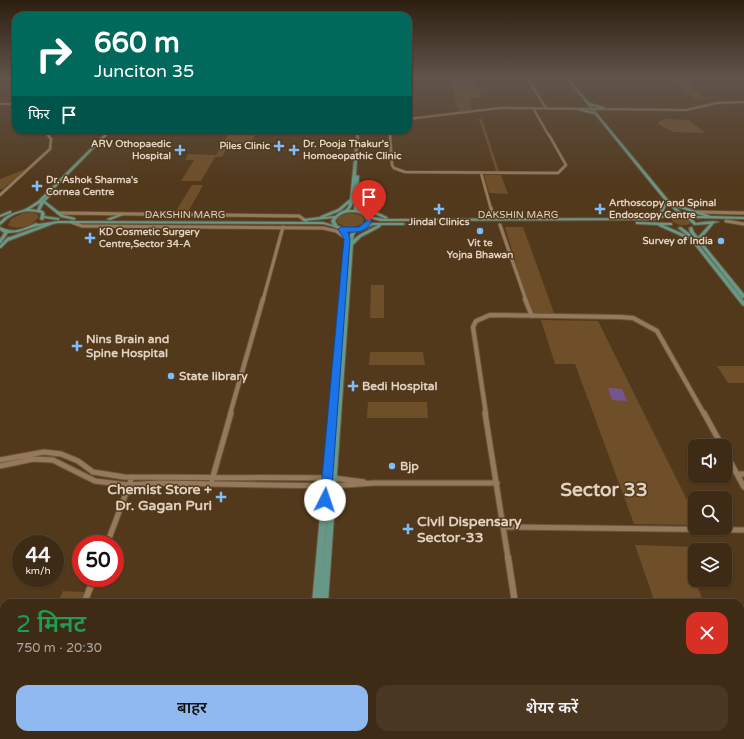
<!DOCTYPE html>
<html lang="hi">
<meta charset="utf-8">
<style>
:root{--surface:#3e2b15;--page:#493722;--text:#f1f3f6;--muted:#ada7a0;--line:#574734;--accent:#90b9f0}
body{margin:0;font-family:"Varela Round","Noto Sans Devanagari",sans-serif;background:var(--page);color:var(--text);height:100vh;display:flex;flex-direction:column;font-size:15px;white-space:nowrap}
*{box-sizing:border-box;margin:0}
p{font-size:13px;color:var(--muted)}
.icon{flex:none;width:22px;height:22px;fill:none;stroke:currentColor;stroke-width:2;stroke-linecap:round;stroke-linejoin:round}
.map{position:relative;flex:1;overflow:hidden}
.sheet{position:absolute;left:0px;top:599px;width:744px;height:140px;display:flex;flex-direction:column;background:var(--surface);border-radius:12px 12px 0 0;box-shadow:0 1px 3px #0004,0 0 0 1px var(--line)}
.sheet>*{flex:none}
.banner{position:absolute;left:12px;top:12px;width:400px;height:122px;border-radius:12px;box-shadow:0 1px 3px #0004,0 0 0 1px var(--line);background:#00695c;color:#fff;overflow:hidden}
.controls{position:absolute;left:688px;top:439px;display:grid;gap:8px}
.controls a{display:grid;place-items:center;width:44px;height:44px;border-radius:8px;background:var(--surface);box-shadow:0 1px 3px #0004,0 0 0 1px var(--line);font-size:20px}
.speed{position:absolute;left:12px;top:535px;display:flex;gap:8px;font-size:20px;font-weight:700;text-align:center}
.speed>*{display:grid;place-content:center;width:52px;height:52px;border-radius:50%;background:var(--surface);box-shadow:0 1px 3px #0004,0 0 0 1px var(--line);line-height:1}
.speed small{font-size:10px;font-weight:400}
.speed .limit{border:6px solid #d22;background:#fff;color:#111}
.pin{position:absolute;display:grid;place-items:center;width:34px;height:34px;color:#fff;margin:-41px -17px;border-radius:50% 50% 50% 0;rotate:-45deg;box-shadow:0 0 4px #0007}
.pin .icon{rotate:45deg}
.me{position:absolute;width:44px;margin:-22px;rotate:4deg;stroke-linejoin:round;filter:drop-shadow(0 0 3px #0008)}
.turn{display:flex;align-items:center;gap:14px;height:84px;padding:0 16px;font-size:18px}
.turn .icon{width:52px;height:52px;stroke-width:2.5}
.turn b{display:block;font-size:28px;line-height:34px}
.then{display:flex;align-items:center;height:38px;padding:0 16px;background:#0003;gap:8px;font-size:15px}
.round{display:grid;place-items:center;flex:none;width:42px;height:42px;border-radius:12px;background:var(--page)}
.summary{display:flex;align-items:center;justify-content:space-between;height:68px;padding:0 16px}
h1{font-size:24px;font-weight:600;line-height:30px;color:#1e9e55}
.button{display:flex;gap:8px;margin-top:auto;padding:8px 16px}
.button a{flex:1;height:46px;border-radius:12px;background:var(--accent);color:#111;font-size:16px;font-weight:600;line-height:46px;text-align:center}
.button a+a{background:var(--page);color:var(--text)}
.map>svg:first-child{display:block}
.green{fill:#6f4f29}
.water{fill:#755590}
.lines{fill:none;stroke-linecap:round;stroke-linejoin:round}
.minor-far5-casing{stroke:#6a553b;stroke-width:3}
.minor-far4-casing{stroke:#6a553b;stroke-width:3.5}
.minor-far3-casing{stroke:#6a553b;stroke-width:4.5}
.minor-far2-casing{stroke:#6a553b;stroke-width:6}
.minor-far1-casing{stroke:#6a553b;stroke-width:7}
.minor-casing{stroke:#6a553b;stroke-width:8}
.major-casing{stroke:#6a553b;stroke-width:2}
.minor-far5{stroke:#96795b;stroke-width:2}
.minor-far4{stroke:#96795b;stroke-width:2.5}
.minor-far3{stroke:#96795b;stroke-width:3}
.minor-far2{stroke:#96795b;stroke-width:4}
.minor-far1{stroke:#96795b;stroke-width:5}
.minor{stroke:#96795b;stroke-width:6}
.major{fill:#679887;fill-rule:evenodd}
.route{fill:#1a73e8;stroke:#114b97}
.poi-dot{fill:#7fbdfa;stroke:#52391c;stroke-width:1.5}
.labels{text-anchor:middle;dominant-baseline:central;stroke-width:3;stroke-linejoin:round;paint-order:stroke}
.far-poi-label{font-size:10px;font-weight:bold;fill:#e1d1c1;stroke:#52391c;text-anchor:start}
.far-street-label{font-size:10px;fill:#e1d1c1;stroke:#52391c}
.poi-label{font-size:12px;font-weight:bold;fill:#e1d1c1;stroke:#52391c;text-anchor:start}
.near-poi-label{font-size:14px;font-weight:bold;fill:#e1d1c1;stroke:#52391c;text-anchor:end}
.near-district-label{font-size:19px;font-weight:bold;fill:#e1d1c1;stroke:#52391c}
</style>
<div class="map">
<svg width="744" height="739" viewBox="0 0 744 739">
<rect width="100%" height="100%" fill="#52391c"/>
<path class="green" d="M 449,78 L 474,78 L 482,98 L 469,98 L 472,110 L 459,113 Z
M 682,78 L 688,78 L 697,85 L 689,85 L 707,100 L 696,99 L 672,80 L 685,80 Z
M 479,119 L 482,119 L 499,171 L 496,171 Z
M 667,119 L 689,120 L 705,133 L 673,132 L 658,124 L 659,121 Z
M 231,130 L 242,130 L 240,135 L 255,135 L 250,145 L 229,144 L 222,157 L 215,157 L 201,181 L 181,181 L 194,160 L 185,160 L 188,154 L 216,155 Z
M 26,169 L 3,189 L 0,189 L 0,179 Z
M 484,175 L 501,175 L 508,194 L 489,193 Z
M 192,185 L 203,185 L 187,214 L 174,214 Z
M 23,213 L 32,212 L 38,215 L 38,218 C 32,226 17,231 8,225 L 11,219 Z
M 349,213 L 361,215 L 364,219 L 363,224 L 350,228 L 339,224 L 337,222 L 338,217 Z
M 673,216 L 680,216 L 689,220 L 690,224 C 683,227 675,225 670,218 Z
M 505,227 L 523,227 L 554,313 L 531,313 Z
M 371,285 L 384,285 L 384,318 L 370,318 Z
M 541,320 L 598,321 L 695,516 L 695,525 L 634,524 L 575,364 L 555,364 Z
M 370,352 L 423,352 L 425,365 L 369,365 Z
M 717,366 L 744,366 L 744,383 L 728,383 Z
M 368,402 L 427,402 L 428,418 L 367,418 Z
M 635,545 L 697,547 L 698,550 L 695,550 L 695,580 L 711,580 L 712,582 L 695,581 L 704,603 L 655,603 Z
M 63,591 L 84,592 L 80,603 L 58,603 Z
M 740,693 L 744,703 L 744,739 L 701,739 L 699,735 L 740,735 Z
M 4,721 L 4,735 L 27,735 L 25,739 L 0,739 L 0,730 Z
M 213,735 L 260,735 L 259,739 L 212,738 Z"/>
<path class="water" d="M 608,388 L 622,389 L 627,401 L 612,400 Z"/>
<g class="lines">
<defs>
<path id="minor-far5" d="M 527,78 L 546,108
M 0,104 L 16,104
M 533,108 L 549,136
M 408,119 L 500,108 L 686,110 L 717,103 L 744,102
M 45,130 L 49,136
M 390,130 L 390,136"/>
<path id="minor-far4" d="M 390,135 L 392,165 L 394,168 L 405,172 L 558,173 L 566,165 L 549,135
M 481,173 L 491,209
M 0,195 L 50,149 L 51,139 L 48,135"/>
<path id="minor-far3" d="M 491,208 L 494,219
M 697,212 L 744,213
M 58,213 L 299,216 L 306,221
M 726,221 L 744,224
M 71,222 L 82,226 L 323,228 L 336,231 L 347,239
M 500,225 L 526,300
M 263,300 L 283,227"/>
<path id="minor-far2" d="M 525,299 L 532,316
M 230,414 L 263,299
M 486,414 L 473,327 L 476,321 L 490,315 L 619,317 L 633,318 L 657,331 L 704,414"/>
<path id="minor-far1" d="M 485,413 L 508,558
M 704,413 L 722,446
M 725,452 L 744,487
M 0,460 L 44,452 L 61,454 L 78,461 L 93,472 L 124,477 L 333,478 L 364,482
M 0,466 L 33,459 L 53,460 L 95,481 L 128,485 L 160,483 L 332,486 L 374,483 L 497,483
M 737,474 L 744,474
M 212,480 L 231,413
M 503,527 L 744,530
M 107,544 L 132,477"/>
<path id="minor" d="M 508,557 L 515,603
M 84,603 L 94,578
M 537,735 L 538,739
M 30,739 L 31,735"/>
<path id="major" d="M 566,78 L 568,78 L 589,103 L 604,107 L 603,109 L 590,105 L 670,202 L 711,216 L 744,217 L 744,219 L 691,218 L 696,223 C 703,222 712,220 719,222 L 714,223 L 700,240 L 744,294 L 744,298 L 742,298 L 690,232 L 689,228 L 692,227 L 694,232 L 698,237 L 710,224 L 694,225 L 687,218 L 676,214 L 654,220 L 392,221 L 380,221 L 370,218 L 371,221 L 369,224 L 373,223 L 403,223 L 405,224 L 403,225 L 380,225 L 381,226 L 380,227 L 361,237 L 353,245 L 328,603 L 320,603 L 350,235 L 352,232 L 344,230 L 348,234 L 349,239 L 320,603 L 312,603 L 345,239 C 343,228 332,226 323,224 L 58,223 L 53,224 L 8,241 L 1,248 L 0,248 L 0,245 L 8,237 L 10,237 L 43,225 L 34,227 L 18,232 L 8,233 L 1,243 L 0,243 L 0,239 L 4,233 L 0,230 L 0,227 C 15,234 22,229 36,223 L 38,224 L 58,221 L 323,222 L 333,225 L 331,221 L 333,218 L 304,221 L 302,220 L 304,219 L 320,217 L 321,216 L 338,209 L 350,199 L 357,130 L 359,130 L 356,176 L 357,175 L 359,176 L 358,198 L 366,207 L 387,217 L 388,218 L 386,219 L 653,218 L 651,217 L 652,216 L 660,212 L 663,204 L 665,203 L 667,204 L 662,214 L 653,218 L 677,212 L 667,203 L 594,113 L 593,114 L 578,110 L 579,108 L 594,112 ZM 355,180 L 354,210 L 349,210 C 356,202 355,189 355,180 ZM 358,202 L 364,209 L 386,219 L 372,217 L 362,211 L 358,210 ZM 349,203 L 348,207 L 345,210 L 340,212 L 335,216 L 325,217 L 340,211 ZM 674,206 L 704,216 L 689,216 L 681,214 L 681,212 ZM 350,212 C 358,212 364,213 367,221 C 362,230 362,227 353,230 L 338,226 L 335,221 C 338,215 343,213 350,212 ZM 373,225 L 378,225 L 359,235 L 353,240 L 354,235 L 356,232 C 363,231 367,227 373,225 Z
M 109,130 L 112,130 L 40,203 L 30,209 L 37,210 L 40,203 L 55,189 L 57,190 L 56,191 L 45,201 L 63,215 L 75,218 L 75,220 L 61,217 L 44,203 L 40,210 L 43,211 L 45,214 L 44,216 L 58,218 L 59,218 L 59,220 L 44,218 L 43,220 L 42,220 L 40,219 L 41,214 L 41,213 C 30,210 19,211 10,217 C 6,219 3,223 0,225 L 0,222 C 7,214 14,213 23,210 C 28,208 33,204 38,201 Z
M 10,211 L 11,211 L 11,213 L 0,217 L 0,215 Z
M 120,214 L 123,215 L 110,220 L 107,219 Z
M 636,222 L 671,223 L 672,223 L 672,225 L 663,225 L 688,236 L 678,228 L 681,227 L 689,233 L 744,301 L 744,306 L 742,305 L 690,239 L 688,239 L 659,226 L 658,225 L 637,224 L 636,224 Z
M 300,735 L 308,735 L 308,739 L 300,739 Z
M 311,735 L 319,735 L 318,739 L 310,739 Z"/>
</defs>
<use href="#minor-far5" class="minor-far5-casing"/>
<use href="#minor-far4" class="minor-far4-casing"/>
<use href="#minor-far3" class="minor-far3-casing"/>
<use href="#minor-far2" class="minor-far2-casing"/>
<use href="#minor-far1" class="minor-far1-casing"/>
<use href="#minor" class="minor-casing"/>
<use href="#major" class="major-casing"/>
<use href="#minor-far5" class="minor-far5"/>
<use href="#minor-far4" class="minor-far4"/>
<use href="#minor-far3" class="minor-far3"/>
<use href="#minor-far2" class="minor-far2"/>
<use href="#minor-far1" class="minor-far1"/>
<use href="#minor" class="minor"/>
<use href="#major" class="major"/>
</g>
<linearGradient id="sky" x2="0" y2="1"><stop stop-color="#2d1f0f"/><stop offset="0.43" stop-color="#60544b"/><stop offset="1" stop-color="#60544b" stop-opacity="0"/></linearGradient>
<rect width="744" height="181" fill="url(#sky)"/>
<path class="route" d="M 369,219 L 372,221 C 367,231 359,233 348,232 L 350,239 L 331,500 L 329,504 L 325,505 L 321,504 L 320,500 L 344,239 L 338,229 L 341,227 L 359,227 Z"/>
<g class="poi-dot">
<path d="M277 140h4v4h4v4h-4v4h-4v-4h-4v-4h4z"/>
<path d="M178 144h4v4h4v4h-4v4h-4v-4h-4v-4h4z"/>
<path d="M292 144h4v4h4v4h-4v4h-4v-4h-4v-4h4z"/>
<path d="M35 180h4v4h4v4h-4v4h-4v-4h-4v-4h4z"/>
<path d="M437 203h4v4h4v4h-4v4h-4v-4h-4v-4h4z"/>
<path d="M598 203h4v4h4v4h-4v4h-4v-4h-4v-4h4z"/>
<circle cx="480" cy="231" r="4"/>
<path d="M88 232h4v4h4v4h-4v4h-4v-4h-4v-4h4z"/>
<circle cx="721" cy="241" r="4"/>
<path d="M75 340h4v4h4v4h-4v4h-4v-4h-4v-4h4z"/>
<circle cx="171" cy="376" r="4"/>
<path d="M351 380h4v4h4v4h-4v4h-4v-4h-4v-4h4z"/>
<circle cx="392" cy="466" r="4"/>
<path d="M219 491h4v4h4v4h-4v4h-4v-4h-4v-4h4z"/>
<path d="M406 523h4v4h4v4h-4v4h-4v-4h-4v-4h4z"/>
</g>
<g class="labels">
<g class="far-poi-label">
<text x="171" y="144" text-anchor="end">ARV Othopaedic<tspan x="171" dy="12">Hospital</tspan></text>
<text x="303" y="144">Dr. Pooja Thakur's<tspan x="303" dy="12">Homoeopathic Clinic</tspan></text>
<text x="270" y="146" text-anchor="end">Piles Clinic</text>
<text x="46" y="180">Dr. Ashok Sharma's<tspan x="46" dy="12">Cornea Centre</tspan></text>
<text x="609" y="203">Arthoscopy and Spinal<tspan x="609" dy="12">Endoscopy Centre</tspan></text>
<text x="439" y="222" text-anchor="middle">Jindal Clinics</text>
<text x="99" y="232">KD Cosmetic Surgery<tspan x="99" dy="12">Centre,Sector 34-A</tspan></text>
<text x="713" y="241" text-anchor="end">Survey of India</text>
<text x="480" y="243" text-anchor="middle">Vit te<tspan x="480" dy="12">Yojna Bhawan</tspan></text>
</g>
<g class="far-street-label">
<text x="185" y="215">DAKSHIN MARG</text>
<text x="518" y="215">DAKSHIN MARG</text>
</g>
<g class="poi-label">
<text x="86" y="339">Nins Brain and<tspan x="86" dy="14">Spine Hospital</tspan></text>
<text x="179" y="376">State library</text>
<text x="362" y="386">Bedi Hospital</text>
<text x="400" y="466">Bjp</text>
</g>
<g class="near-poi-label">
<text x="212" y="489">Chemist Store +<tspan x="212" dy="16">Dr. Gagan Puri</tspan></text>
<text x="417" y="521" text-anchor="start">Civil Dispensary<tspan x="417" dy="16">Sector-33</tspan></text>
</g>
<g class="near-district-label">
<text x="604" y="490">Sector 33</text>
</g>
</g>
</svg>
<div class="controls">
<a><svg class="icon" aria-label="sound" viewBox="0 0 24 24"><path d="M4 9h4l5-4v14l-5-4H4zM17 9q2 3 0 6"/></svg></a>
<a><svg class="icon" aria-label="search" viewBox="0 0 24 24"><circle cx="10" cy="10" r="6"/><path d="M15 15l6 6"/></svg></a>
<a><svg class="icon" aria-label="layers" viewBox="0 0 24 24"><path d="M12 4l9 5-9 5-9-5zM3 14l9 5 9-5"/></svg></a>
</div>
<div class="speed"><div>44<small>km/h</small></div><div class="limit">50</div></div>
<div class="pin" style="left:369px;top:221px;background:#d93025"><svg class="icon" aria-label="arrive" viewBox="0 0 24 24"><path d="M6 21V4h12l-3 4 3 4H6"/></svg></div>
<svg class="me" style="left:325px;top:500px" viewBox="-20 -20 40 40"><circle r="19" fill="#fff"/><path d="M0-13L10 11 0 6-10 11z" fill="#1a73e8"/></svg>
<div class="banner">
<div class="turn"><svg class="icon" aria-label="right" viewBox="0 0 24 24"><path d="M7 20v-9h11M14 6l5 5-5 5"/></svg><div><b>660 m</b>Junciton 35</div></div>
<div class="then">फिर<svg class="icon" aria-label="arrive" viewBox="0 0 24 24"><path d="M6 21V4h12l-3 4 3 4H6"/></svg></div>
</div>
<section class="sheet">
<div class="summary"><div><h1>2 मिनट</h1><p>750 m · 20:30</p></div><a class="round" style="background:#d93025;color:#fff"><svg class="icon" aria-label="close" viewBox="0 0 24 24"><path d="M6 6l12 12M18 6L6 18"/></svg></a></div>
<div class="button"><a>बाहर</a><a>शेयर करें</a></div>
</section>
</div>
